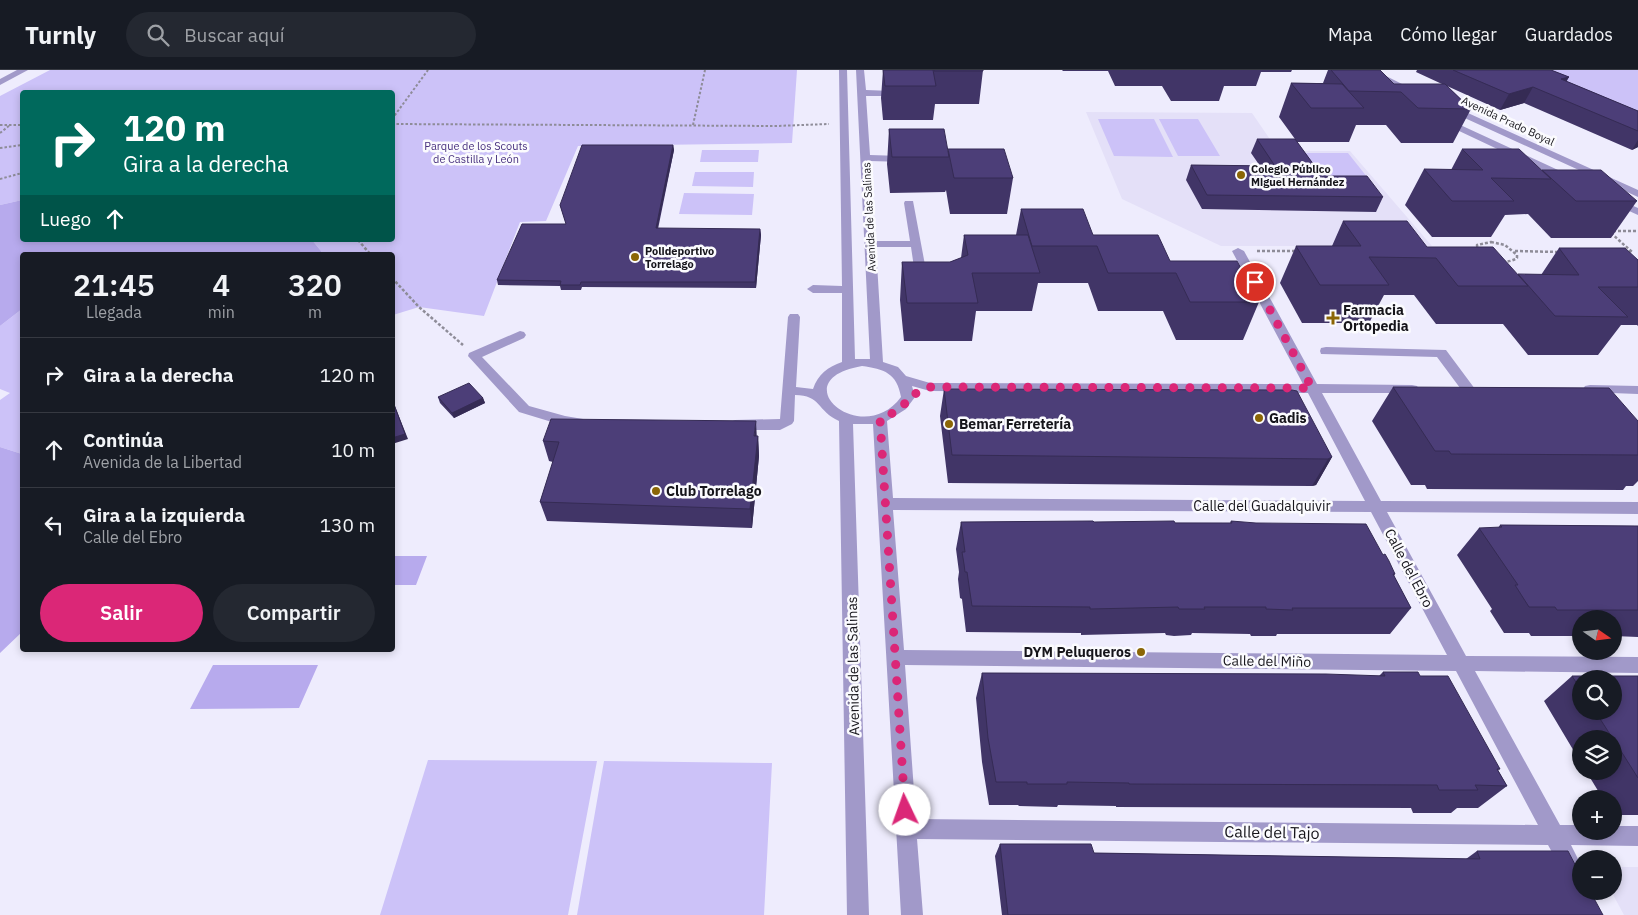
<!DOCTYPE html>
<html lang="es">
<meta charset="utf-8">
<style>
:root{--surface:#171b24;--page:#242831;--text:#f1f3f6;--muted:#9ea1a6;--line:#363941;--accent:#db2777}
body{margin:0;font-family:"IBM Plex Sans",sans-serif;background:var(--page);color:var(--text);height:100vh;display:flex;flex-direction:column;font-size:19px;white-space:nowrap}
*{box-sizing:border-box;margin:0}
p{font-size:16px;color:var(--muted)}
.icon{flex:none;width:28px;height:28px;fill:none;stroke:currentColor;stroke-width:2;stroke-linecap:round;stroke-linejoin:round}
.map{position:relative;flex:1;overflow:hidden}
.details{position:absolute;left:20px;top:182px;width:375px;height:400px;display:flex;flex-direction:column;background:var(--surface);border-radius:5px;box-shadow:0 2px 8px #0003}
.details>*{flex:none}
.banner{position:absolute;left:20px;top:20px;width:375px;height:152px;border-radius:5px;box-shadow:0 2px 8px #0003;background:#00695c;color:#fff;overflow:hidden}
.needle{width:32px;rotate:104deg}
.controls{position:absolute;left:1572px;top:540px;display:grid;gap:10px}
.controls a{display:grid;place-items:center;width:50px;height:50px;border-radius:50%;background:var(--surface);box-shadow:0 2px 8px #0003;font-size:25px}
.pin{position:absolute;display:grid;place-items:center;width:42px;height:42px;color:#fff;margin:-21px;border:2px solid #fff;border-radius:50%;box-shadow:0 1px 5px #0007}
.me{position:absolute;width:55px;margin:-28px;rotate:357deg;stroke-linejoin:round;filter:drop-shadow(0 0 4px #0008)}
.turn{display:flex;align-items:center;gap:18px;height:105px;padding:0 20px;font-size:22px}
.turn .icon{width:65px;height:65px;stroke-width:2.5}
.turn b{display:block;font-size:35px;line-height:42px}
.then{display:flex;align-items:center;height:48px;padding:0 20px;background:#0003;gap:10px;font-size:19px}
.eta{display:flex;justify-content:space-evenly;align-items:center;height:85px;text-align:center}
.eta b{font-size:30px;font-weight:600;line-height:35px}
.button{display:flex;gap:10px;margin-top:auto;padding:10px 20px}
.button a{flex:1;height:58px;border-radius:30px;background:var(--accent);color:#fff;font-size:20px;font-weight:600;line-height:58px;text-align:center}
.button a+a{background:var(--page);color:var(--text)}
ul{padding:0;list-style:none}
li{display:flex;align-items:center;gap:15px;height:75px;padding:0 20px;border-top:1px solid var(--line)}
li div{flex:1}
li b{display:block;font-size:19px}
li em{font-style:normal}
header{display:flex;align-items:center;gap:30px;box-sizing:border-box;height:70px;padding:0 25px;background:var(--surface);border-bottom:1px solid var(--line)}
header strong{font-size:24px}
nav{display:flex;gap:28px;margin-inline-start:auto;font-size:18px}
.search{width:350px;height:45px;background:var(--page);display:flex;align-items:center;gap:12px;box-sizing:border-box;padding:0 18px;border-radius:28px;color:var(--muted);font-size:19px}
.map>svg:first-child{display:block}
.built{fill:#e4e0f8}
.green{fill:#ccc2f8}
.water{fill:#b7aaed}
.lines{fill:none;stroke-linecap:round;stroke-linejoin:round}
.path-far1{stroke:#8e8c98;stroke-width:2;stroke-dasharray:2.5 2;stroke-linecap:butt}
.path{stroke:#8e8c98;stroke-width:2.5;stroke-dasharray:3 2;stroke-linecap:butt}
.minor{fill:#a199c9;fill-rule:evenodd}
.wall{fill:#413567;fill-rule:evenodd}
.shaded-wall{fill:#352b54}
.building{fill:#4c3e78;stroke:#352b54}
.route{stroke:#db2777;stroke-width:9;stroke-dasharray:0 16.2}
.poi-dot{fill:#8b6606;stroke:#fbfbfe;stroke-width:2}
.labels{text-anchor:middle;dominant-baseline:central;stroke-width:5;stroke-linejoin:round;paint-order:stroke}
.far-street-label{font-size:11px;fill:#16151b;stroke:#fbfbfe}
.far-park-label{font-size:11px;fill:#47307e;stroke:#fbfbfe}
.far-poi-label{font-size:11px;font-weight:bold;fill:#16151b;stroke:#fbfbfe;text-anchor:start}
.poi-label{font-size:14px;font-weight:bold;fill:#16151b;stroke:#fbfbfe;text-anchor:start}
.street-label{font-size:14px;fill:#16151b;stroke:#fbfbfe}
.near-street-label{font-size:16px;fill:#16151b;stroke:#fbfbfe}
</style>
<header>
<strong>Turnly</strong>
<div class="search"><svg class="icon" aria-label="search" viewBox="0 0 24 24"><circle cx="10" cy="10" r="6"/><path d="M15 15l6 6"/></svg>Buscar aquí</div>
<nav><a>Mapa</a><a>Cómo llegar</a><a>Guardados</a></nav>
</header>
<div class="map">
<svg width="1638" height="845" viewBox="0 0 1638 845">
<rect width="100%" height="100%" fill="#eeecfd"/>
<path class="built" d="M 1086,42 L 1252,43 L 1278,81 L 1350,81 L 1432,176 L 1221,176 L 1122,129 Z
M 1614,797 L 1638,797 L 1638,845 L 1624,845 L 1611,821 L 1614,821 Z"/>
<path class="green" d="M 50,0 L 797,0 L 792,73 L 578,76 L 546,151 L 520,152 L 484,246 L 419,237 L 393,245 L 392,185 L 321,185 L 321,181 L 312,170 L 392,170 L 392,22 L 22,22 L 22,130 L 0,135 L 0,26 Z
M 1522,0 L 1638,0 L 1638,48 Z
M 1098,49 L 1154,49 L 1173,87 L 1114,86 Z
M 1159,49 L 1198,49 L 1220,86 L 1178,86 Z
M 702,80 L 759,80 L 758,92 L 700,92 Z
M 1300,83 L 1348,83 L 1375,117 L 1325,117 Z
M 695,102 L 754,102 L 753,117 L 692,116 Z
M 684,123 L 754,124 L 752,145 L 679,144 Z
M 22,239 L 22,384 L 0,377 L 0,330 L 10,323 L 0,319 L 0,256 Z
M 428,690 L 597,691 L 568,845 L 380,845 Z
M 604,691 L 772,693 L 764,845 L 577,845 Z"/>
<path class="water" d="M 22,130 L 22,170 L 312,170 L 321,181 L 321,185 L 22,185 L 22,239 L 0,256 L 0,135 Z
M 0,377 L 22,384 L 22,562 L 0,583 Z
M 393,486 L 427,486 L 416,515 L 393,515 Z
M 213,595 L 318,595 L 299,638 L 190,639 Z"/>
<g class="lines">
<path class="path-far1" d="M 392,49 L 428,0
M 392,54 L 776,56 L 829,54
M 0,55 L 22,55
M 693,55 L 705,0
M 0,63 L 10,55
M 0,78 L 22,75
M 0,109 L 22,103"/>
<path class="path" d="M 1613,161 L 1638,161
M 1611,163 L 1632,182 L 1625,182
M 358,170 L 371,185
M 1491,172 L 1505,175 L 1517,185 L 1517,188 C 1504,196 1489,190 1478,182 L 1477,175 Z
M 1257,181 L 1298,181
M 1515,181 L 1559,182
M 392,208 L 419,237 L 463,275"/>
<path class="minor" d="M 17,0 L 28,0 L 0,15 L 0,9 Z
M 839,0 L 847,0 L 855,289 L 870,289 L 856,0 L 864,0 L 866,20 L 892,21 L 891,0 L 899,0 L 900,26 L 866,26 L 870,85 L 901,86 L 905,84 L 910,87 L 909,91 L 905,92 L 870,91 L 875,171 L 910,171 L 904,133 L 905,131 L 913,131 L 928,211 L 922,215 L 916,211 L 911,177 L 876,177 L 883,292 L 898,297 L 906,306 L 930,313 L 1303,314 L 1232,181 L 1238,178 L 1244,181 L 1317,314 L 1412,315 L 1417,316 L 1419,319 L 1417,322 L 1412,323 L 1322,323 L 1381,431 L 1638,432 L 1638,444 L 1387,442 L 1466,586 L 1638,587 L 1638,603 L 1475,601 L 1560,755 L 1581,755 L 1581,761 L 1614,761 L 1614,756 L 1638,756 L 1638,776 L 1571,775 L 1581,795 L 1581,821 L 1589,821 L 1581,826 L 1574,822 L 1548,775 L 917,769 L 923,845 L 901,845 L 873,354 L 853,354 L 869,845 L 847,845 L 839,351 C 817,341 821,325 795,325 L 794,351 L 792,354 L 780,360 L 735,360 L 730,358 L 728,355 L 730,352 L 735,350 L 780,349 L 788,247 L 790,244 L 798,244 L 800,247 L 796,317 L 813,319 C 818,304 828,297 842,292 L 842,223 L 813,223 L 807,219 L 813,215 L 842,216 ZM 862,296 C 884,299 897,303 901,327 C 862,380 780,310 862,296 ZM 912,316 L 930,321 L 1308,323 L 1365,431 L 893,428 L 887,351 L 906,339 L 915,327 ZM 893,440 L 1371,442 L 1447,585 L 904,580 ZM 905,595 L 1456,601 L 1538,755 L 916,749 Z
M 1363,0 L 1374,0 L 1420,23 L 1419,25 L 1413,25 Z
M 1448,34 L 1638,120 L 1638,127 L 1445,39 L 1443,37 Z
M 1443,47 L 1571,106 L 1572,108 L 1567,111 L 1563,110 L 1440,52 L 1440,48 Z
M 1613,127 L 1638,138 L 1638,145 L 1609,132 L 1608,130 L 1609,128 Z
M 520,261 L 524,262 L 526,265 L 524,268 L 482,287 L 529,336 L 565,346 L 583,349 L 585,352 L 583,355 L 565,356 L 519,342 L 468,286 L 469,283 Z
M 1326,277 L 1446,280 L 1475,319 L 1473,322 L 1463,322 L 1437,287 L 1321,284 L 1320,281 L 1321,278 Z
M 1590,315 L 1638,316 L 1638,324 L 1585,322 L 1583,319 L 1585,316 Z"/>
</g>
<path class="wall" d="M 883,0 L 983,0 L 979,34 L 935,34 L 933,50 L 883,50 L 881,28 Z
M 1062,0 L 1292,0 L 1291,2 L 1261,2 L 1256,16 L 1224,16 L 1219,31 L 1171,31 L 1162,16 L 1115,16 L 1108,1 L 1063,1 Z
M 1328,0 L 1380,0 L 1394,14 L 1442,14 L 1416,2 L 1417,0 L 1551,0 L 1569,7 L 1566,11 L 1638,41 L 1638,77 L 1632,80 L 1524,33 L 1500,40 L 1447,16 L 1471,39 L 1453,73 L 1401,73 L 1386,55 L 1356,55 L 1349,72 L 1297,72 L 1322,106 L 1383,127 L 1376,142 L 1202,139 L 1186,110 L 1191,95 L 1260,96 L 1251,83 L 1257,69 L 1295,69 L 1279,47 L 1291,13 L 1323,13 Z
M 889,59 L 948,81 L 1013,108 L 1007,144 L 950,144 L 946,120 L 945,122 L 890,123 L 887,94 Z
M 673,75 L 674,80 L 658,159 L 760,159 L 761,165 L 756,218 L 582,217 L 581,220 L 561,220 L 560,216 L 498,215 L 497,210 L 566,154 L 560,135 Z
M 1462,79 L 1542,100 L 1637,131 L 1611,168 L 1551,168 L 1528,144 L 1505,145 L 1491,167 L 1432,167 L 1405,135 L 1424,99 L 1451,100 Z
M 1021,139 L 1093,165 L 1170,191 L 1259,232 L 1243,270 L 1176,270 L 1163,241 L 1098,241 L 1088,213 L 1038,213 L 1032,241 L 976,241 L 972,271 L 904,271 L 900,230 L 902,192 L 950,192 L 961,188 L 964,165 L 1016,165 Z
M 1343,151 L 1518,205 L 1541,205 L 1559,178 L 1638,190 L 1638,256 L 1637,255 L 1621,255 L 1598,285 L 1528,285 L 1503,254 L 1436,254 L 1414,225 L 1384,225 L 1369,253 L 1302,253 L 1280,213 L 1296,176 L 1332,176 Z
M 1393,317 L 1638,385 L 1638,411 L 1633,416 L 1626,416 L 1623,420 L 1427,419 L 1425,415 L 1411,415 L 1372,351 Z
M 944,319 L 1332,387 L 1316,415 L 1312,416 L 948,413 L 940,346 Z
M 438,327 L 483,328 L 485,333 L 454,348 L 440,333 Z
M 758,366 L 759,386 L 752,458 L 547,451 L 540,432 L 553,392 L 549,391 L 543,371 Z
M 1231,451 L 1383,485 L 1395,504 L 1394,506 L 1411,538 L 1390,564 L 1277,564 L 1276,566 L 1251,566 L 1250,564 L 1192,563 L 1191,565 L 1174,566 L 1166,565 L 1165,563 L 1081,565 L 1081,563 L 966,562 L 962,529 L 960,528 L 958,509 L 959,502 L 956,479 L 961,452 L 1230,453 Z
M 1500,455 L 1638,456 L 1638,567 L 1614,566 L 1614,549 L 1581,549 L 1581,566 L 1531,566 L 1529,563 L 1504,563 L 1490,541 L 1492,539 L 1457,485 L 1479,458 L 1498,458 Z
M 1383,602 L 1420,606 L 1500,699 L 1498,700 L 1507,716 L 1478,738 L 1457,738 L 1451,743 L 1413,743 L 1411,738 L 1116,737 L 1116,736 L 1058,735 L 1057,737 L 1019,736 L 1018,735 L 989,735 L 982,692 L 976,628 L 982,603 L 1379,606 Z
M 1572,606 L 1638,606 L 1638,745 L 1614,745 L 1614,729 L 1603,729 L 1586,701 L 1614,701 L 1614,669 L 1581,669 L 1581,693 L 1544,631 ZM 1581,609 L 1614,641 L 1581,641 Z
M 1000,774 L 1094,783 L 1466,789 L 1477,781 L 1603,845 L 1002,845 L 995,786 Z"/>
<path class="shaded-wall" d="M 1569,7 L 1560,23 L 1561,9 Z
M 1533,17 L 1524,33 L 1500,40 L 1509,24 Z
M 1638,70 L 1638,77 L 1632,80 Z
M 673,75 L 674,80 L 656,164 L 656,158 Z
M 760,159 L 761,165 L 756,218 L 755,212 Z
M 483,328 L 485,333 L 454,348 L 452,343 Z
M 392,329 L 408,369 L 392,374 Z
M 756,351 L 757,371 L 754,366 Z
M 758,366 L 759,386 L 752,458 L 750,439 Z
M 1332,387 L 1316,415 L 1312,416 L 1328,389 Z"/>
<path class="building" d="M 883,0 L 933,0 L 936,16 L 885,16 Z
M 934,0 L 983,0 L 983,1 L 934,1 Z
M 1331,0 L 1380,0 L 1394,14 L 1445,14 L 1471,39 L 1418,38 L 1401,22 L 1349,21 Z
M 1453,0 L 1551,0 L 1569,7 L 1561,9 L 1638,41 L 1638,61 L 1533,17 L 1509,24 Z
M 1291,13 L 1342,14 L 1364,38 L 1311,38 Z
M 889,59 L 944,59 L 949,87 L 892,87 Z
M 1257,69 L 1295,69 L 1322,106 L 1367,106 L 1383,127 L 1207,125 L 1191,95 L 1275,96 Z
M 582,75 L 673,75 L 656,158 L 760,159 L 755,212 L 581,212 L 580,215 L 560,215 L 561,211 L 497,210 L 522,154 L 566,154 L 560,135 Z
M 948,79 L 1004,79 L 1013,108 L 954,108 Z
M 1462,79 L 1519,79 L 1551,109 L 1491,108 L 1514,131 L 1452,131 L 1424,99 L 1483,100 Z
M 1542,100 L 1601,100 L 1637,131 L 1576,131 Z
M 1021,139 L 1083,139 L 1093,165 L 1158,165 L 1170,191 L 1237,191 L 1259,232 L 1190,232 L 1176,203 L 1108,203 L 1097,176 L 1032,176 Z
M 1343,151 L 1407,151 L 1427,177 L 1493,177 L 1528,216 L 1458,216 L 1436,188 L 1369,187 L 1389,215 L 1320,215 L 1296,176 L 1361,176 Z
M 964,165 L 1028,165 L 1040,203 L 972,203 L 978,233 L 907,233 L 902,192 L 950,192 L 968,185 Z
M 1559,178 L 1625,178 L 1638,190 L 1638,217 L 1598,217 L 1628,247 L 1555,246 L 1518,204 L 1579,205 Z
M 469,313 L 483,328 L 452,343 L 438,327 Z
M 1393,317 L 1609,318 L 1638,351 L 1638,385 L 1451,384 L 1449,381 L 1435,381 Z
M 944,319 L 1292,320 L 1297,321 L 1332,387 L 1328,389 L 952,385 Z
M 392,329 L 405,364 L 392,368 Z
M 551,349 L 756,351 L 754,366 L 758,366 L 750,439 L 540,432 L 559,372 L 543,371 Z
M 1093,451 L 1094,452 L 1174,451 L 1175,453 L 1232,453 L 1231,451 L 1256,453 L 1366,454 L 1383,485 L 1385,484 L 1389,491 L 1395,504 L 1393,504 L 1411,538 L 1292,538 L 1293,540 L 1266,539 L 1266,537 L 1204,537 L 1205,539 L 1179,539 L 1178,537 L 1090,539 L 1090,537 L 972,536 L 967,502 L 965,502 L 964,494 L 962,482 L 965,482 L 961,452 Z
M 1500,455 L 1638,456 L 1638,540 L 1557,540 L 1555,537 L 1529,537 L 1515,515 L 1518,515 L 1479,458 L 1502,457 Z
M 1383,602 L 1418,602 L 1420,606 L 1448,606 L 1500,699 L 1497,699 L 1507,716 L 1475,715 L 1478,720 L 1439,720 L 1437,715 L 1129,714 L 1129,713 L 1067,712 L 1067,714 L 1027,714 L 1027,712 L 996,712 L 988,668 L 982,603 L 1326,604 L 1385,606 Z
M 1572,606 L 1638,606 L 1638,708 L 1614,670 L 1614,669 L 1613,669 L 1595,641 L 1614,641 L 1614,609 L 1581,609 L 1581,620 Z
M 1000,774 L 1091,774 L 1094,783 L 1480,789 L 1477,781 L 1568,781 L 1581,806 L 1581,821 L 1590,821 L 1603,845 L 1008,845 Z"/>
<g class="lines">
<path class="route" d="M 905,740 L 880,349 L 897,341 L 904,335 L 908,327 L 930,317 L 1312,318 L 1255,212"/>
</g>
<g class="poi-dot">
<circle cx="1241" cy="105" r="5"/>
<circle cx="635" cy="187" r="5"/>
<path d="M1330.5 240.5h5v5h5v5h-5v5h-5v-5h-5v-5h5z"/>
<circle cx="1259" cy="348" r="5"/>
<circle cx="949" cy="354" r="5"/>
<circle cx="656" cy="421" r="5"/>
<circle cx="1141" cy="582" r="5"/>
</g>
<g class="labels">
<g class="far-street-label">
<text transform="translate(1508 51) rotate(25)">Avenida Prado Boyal</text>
<text transform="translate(869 147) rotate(-93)">Avenida de las Salinas</text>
</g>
<g class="far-park-label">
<text x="476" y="76">Parque de los Scouts<tspan x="476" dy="13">de Castilla y León</tspan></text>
</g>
<g class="far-poi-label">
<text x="1251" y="99">Colegio Público<tspan x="1251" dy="13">Miguel Hernández</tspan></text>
<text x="645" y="181">Polideportivo<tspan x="645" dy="13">Torrelago</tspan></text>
</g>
<g class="poi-label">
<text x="1343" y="240">Farmacia<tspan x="1343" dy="16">Ortopedia</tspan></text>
<text x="1269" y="348">Gadis</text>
<text x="959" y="354">Bemar Ferretería</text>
<text x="666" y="421">Club Torrelago</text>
<text x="1131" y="582" text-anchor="end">DYM Peluqueros</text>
</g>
<g class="street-label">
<text x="1262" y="436">Calle del Guadalquivir</text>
<text transform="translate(1409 498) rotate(62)">Calle del Ebro</text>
<text transform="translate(1267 591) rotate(1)">Calle del Miño</text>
<text transform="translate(853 596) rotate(-91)">Avenida de las Salinas</text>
</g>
<g class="near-street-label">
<text transform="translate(1272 762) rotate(1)">Calle del Tajo</text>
</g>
</g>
</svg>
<div class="controls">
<a><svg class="needle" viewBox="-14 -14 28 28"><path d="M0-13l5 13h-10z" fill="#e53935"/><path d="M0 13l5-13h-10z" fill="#9ea1a6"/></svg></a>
<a><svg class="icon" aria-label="search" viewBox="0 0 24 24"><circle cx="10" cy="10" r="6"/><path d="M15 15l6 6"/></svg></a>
<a><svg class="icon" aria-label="layers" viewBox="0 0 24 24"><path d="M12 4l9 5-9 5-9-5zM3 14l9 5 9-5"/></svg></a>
<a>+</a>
<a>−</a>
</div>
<div class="pin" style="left:1255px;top:212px;background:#d93025"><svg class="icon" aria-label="arrive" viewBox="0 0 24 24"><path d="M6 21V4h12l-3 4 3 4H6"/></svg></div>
<svg class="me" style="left:905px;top:740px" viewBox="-20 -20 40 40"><circle r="19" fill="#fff"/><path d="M0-13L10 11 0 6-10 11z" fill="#db2777"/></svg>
<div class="banner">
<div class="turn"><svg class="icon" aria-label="right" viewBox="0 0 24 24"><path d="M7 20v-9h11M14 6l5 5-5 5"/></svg><div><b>120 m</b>Gira a la derecha</div></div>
<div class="then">Luego<svg class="icon" aria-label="ahead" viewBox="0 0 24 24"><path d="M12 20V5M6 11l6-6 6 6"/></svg></div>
</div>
<section class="details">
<div class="eta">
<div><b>21:45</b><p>Llegada</p></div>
<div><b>4</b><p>min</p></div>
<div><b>320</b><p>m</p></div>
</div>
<ul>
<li><svg class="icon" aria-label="right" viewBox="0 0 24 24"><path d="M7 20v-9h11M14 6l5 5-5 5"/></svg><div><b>Gira a la derecha</b></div><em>120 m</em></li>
<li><svg class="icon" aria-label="ahead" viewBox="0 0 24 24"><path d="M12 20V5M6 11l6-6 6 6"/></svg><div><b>Continúa</b><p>Avenida de la Libertad</p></div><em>10 m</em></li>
<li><svg class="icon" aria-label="left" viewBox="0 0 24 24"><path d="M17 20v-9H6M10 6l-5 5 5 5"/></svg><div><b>Gira a la izquierda</b><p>Calle del Ebro</p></div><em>130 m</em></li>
</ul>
<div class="button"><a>Salir</a><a>Compartir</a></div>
</section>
</div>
